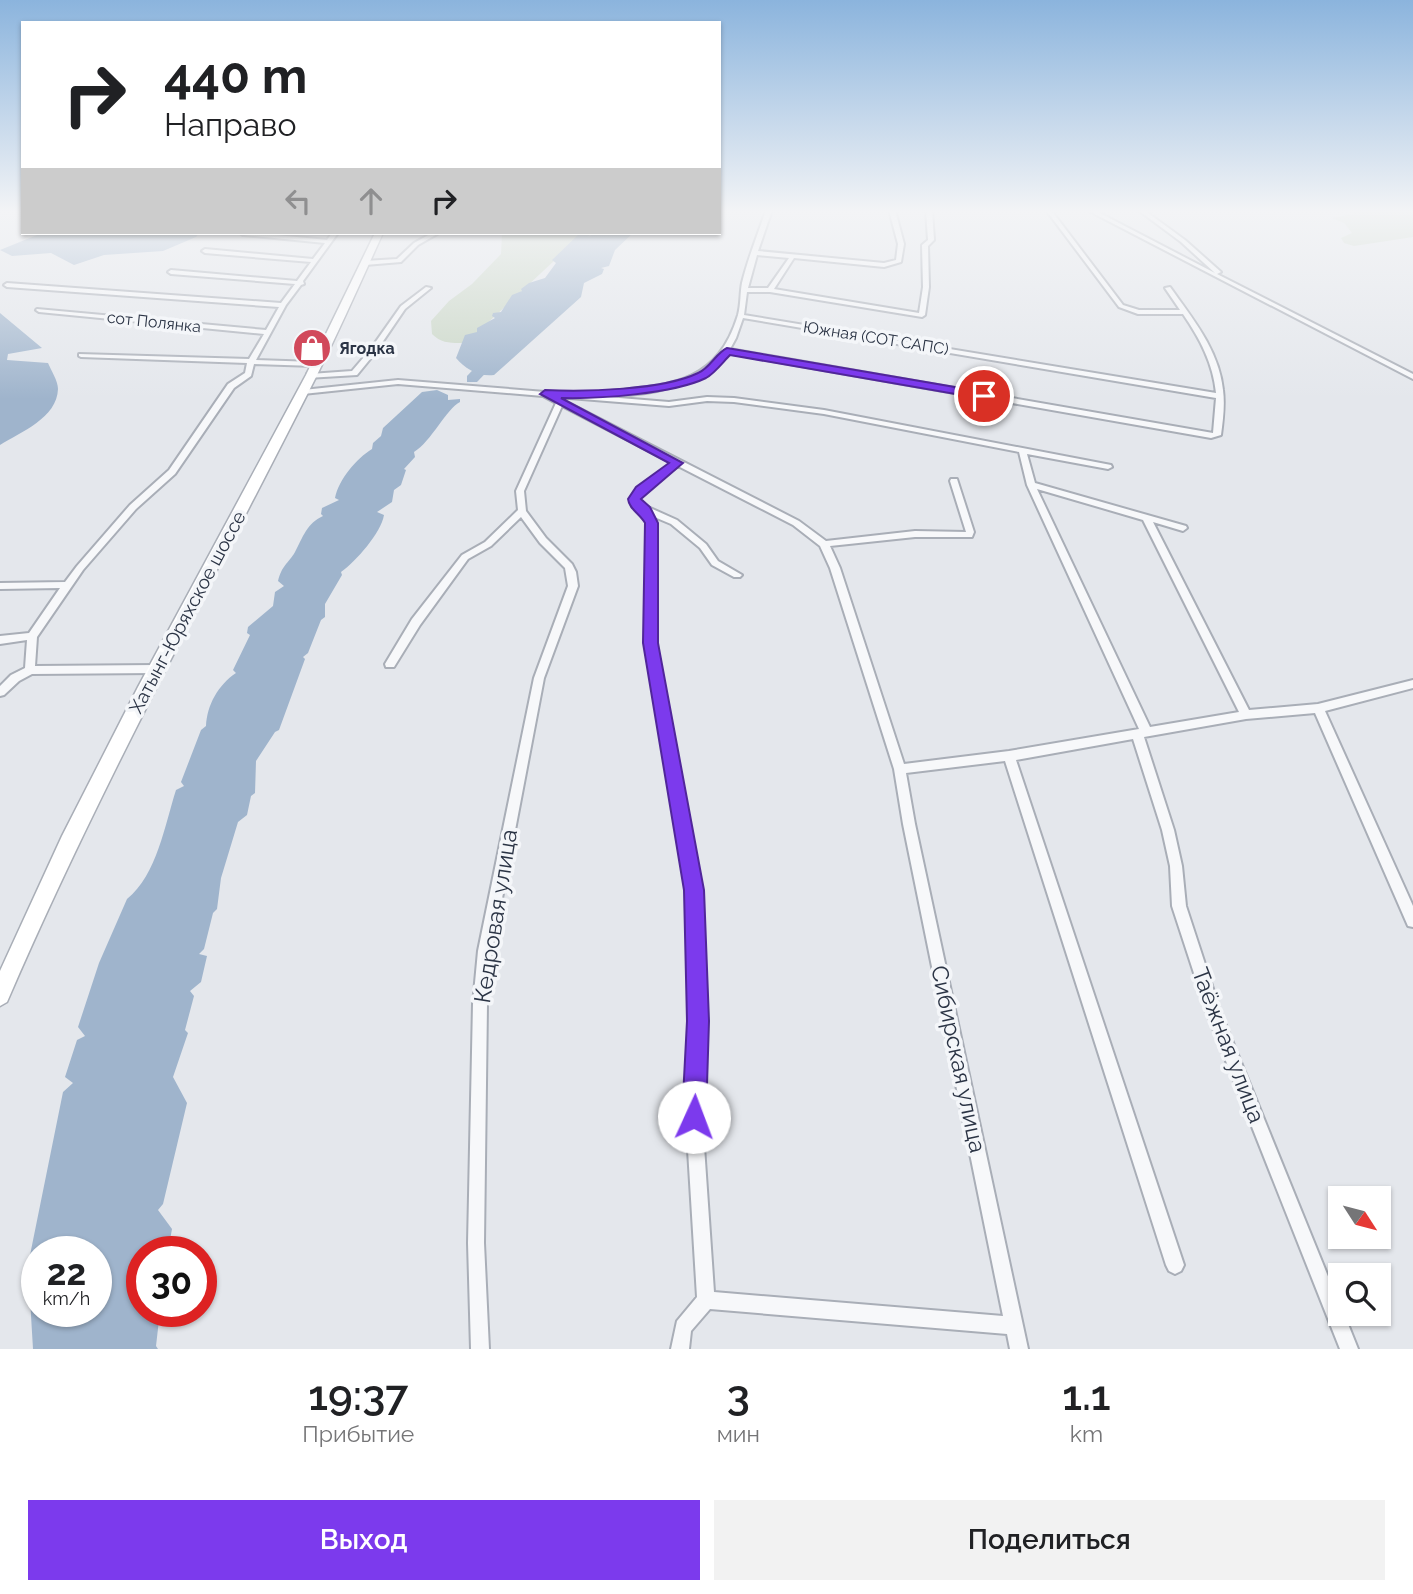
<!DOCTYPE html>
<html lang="ru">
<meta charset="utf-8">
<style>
:root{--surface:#fff;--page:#f2f2f2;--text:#202124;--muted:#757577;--accent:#7c3aed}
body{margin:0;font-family:Raleway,sans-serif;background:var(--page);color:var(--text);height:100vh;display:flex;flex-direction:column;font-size:26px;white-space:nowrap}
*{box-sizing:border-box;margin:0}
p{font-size:23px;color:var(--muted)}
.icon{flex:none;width:38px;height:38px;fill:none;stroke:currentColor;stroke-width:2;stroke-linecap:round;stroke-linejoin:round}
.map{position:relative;height:1349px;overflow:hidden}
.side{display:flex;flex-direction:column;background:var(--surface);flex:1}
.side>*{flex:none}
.top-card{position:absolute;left:21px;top:21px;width:700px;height:214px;border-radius:0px;box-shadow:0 2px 5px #0004;background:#fff;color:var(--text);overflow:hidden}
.needle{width:46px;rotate:126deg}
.fabs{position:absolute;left:1328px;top:1186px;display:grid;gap:14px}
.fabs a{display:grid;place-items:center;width:63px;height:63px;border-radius:0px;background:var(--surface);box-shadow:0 2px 5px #0004;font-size:35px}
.speed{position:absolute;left:21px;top:1236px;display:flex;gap:14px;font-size:35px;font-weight:700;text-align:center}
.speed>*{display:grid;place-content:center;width:91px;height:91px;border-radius:50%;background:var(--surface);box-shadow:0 2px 5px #0004;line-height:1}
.speed small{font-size:18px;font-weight:400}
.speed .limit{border:10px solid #d22;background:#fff;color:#111}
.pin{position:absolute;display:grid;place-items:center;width:60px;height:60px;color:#fff;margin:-30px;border:4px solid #fff;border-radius:50%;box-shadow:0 2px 7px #0007}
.me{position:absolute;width:77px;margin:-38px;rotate:2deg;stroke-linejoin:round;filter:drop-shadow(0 0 5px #0008)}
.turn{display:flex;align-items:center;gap:24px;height:147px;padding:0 28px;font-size:32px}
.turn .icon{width:91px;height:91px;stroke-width:2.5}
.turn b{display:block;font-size:49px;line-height:60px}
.lanes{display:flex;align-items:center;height:66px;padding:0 28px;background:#0003;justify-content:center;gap:35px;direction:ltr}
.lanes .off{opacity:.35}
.eta{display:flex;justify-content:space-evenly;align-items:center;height:119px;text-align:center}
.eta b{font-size:42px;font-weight:600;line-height:49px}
.action{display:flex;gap:14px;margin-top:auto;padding:14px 28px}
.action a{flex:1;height:80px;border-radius:0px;background:var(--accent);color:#fff;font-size:28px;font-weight:600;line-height:80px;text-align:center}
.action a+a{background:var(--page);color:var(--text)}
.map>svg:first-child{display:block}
.green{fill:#c9d6c5}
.water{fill:#9fb4cc;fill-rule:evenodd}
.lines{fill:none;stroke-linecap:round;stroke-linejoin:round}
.river{fill:#9fb4cc;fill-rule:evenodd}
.minor-casing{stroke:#a9aeb7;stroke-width:4}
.secondary-casing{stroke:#a9aeb7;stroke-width:3}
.minor{fill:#f7f8fa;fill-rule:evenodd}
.secondary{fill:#fff;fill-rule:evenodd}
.route{fill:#7c3aed;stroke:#51269a;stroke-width:2}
.labels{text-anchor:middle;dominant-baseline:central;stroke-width:7;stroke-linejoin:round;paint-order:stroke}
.far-street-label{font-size:16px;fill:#2b3445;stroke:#f4f6f9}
.far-poi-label{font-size:16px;font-weight:bold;fill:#2b3445;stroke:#f4f6f9;text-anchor:start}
.street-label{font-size:19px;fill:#2b3445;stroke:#f4f6f9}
.near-street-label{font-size:23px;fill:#2b3445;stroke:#f4f6f9}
</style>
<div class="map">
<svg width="1413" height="1349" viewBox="0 0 1413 1349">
<rect width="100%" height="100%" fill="#e4e7ec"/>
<path class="green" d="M 1349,210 L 1413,210 L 1413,237 L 1354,246 L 1344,243 L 1341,238 L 1352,233 L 1344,223 L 1332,218 L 1353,214 Z
M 502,233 L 584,233 L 466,343 C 452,343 442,344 432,334 L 431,321 L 449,301 L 472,284 L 501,254 Z"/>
<path class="water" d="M 42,233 L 199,233 L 196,237 L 163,251 L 104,255 L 74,265 L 51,253 L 12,256 L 0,250 Z
M 580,233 L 592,233 L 588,237 L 594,233 L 633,233 L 615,250 L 609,266 L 601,268 L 604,269 L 602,274 L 584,283 L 581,297 L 494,375 C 479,377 465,369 456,358 L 465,335 L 477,332 L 477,328 L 495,318 L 492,316 L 493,313 L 501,312 L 512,295 L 522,291 L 521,289 L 529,283 L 545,278 L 556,263 L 552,260 Z
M 0,313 L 42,348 L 8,354 L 7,360 L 48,363 C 51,370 58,381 58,389 C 57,418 21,432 0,445 Z
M 437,390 L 448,395 L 448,400 L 460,399 L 460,402 C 447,408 431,442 414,452 L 415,457 L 404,469 L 406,470 L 401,485 L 394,490 L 392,502 L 377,512 L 384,515 C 381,533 356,561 341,572 L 342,575 L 325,604 L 325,617 L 321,620 L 308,653 L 303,657 L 305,659 L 279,730 L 275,732 L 256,761 L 255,793 L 251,796 L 247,815 L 238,822 L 221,878 L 217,909 L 213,913 L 204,949 L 199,954 L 207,956 L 201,982 L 190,991 L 194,996 L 185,1030 L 188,1033 L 173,1077 L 187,1103 L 163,1204 L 158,1210 L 172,1229 L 168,1251 L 142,1251 L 142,1311 L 160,1311 L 156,1346 L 158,1349 L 33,1349 L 28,1265 L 63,1092 L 73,1083 L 65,1077 L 77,1040 L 85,1036 L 78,1027 L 99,963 L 127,899 C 157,875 165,824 176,790 L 184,786 L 181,782 L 201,730 L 206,726 C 207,705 218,685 236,673 L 233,670 L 250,635 L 247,633 L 248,627 L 273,606 L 275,592 L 284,586 L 278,581 C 282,565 288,564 295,552 C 303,537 307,523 323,516 L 321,514 L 322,508 L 339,500 L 335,498 C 339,479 356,459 372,449 L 373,443 L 381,436 L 383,428 L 422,392 ZM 37,1251 L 96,1251 L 96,1311 L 37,1311 Z"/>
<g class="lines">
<path class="river" d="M 496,350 L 502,354 L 501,357 L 477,382 L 467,382 L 467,376 L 491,351 Z"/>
<defs>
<path id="minor" d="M 766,210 L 772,210 L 758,251 L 884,263 L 896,260 L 898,244 L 889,210 L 895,210 L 904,244 L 901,262 L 884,267 L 794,258 L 774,289 L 919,313 L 923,287 L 922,245 L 928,240 L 926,210 L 932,210 L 934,240 L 928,246 L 929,287 L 925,315 L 922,317 L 770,292 L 747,292 L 744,315 L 1216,393 C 1213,363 1200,339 1183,314 L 1138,314 L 1119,307 L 1046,210 L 1051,210 L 1123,305 L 1139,310 L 1180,310 L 1165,288 L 1170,287 C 1192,318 1219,350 1223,390 C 1225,405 1223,420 1221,435 L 1211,438 L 727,353 C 707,385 643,397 607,395 L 606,393 L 610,391 C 673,385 717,383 738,315 C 741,304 740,293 742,283 C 748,258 758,234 766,210 ZM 757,255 L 789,258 L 768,288 L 748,288 ZM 743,318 L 1216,398 L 1213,433 L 730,349 L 736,338 Z
M 1087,210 L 1094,210 L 1215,273 L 1181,242 L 1138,210 L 1144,210 L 1185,240 L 1221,272 L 1217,274 L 1413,374 L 1413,379 Z
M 240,233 L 256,233 L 327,240 L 332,233 L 338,233 L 303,281 L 304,284 L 301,285 L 286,305 L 256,360 L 315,362 L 319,364 L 315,366 L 254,364 L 251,376 L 234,388 L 175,474 L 136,509 L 83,570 L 37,637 L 35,666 L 156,665 L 160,666 L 161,669 L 160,672 L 156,673 L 32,674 L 19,681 L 4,695 L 0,696 L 0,686 L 11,675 L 25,668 L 27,640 L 0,644 L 0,636 L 29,633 L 60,588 L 0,589 L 0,583 L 65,582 L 77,566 L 130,505 L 169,470 L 228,384 L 245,373 L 247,363 L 81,357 L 79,356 L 79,354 L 249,359 L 264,334 L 39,312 L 36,310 L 37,309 L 266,330 L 279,307 L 7,287 L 4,285 L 7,283 L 281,303 L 295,284 L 171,274 L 168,272 L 171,270 L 297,281 L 311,262 L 205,253 L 202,251 L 205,249 L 313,259 L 325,243 L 243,235 Z
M 432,233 L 439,233 L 418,245 L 401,262 L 365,265 L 362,263 L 365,261 L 397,259 L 414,243 Z
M 426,287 L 431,288 L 405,309 L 375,353 L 357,375 L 307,378 L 307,374 L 310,374 L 352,371 L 370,350 L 401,306 Z
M 398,380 L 669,402 L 707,397 L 734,398 L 824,410 L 1111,465 L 1112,467 L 1108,469 L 1027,454 L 1035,483 L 1186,526 L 1187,528 L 1183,531 L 1153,522 L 1249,710 L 1318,704 L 1413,680 L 1413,688 L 1325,711 L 1413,906 L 1413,927 L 1408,926 L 1315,713 L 1246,719 L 1144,737 L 1174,830 L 1182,866 L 1186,906 L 1221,1013 L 1340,1306 L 1340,1314 L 1344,1314 L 1358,1349 L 1340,1349 L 1207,1013 L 1172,906 L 1170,866 L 1162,830 L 1133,739 L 1016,760 L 1184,1265 L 1181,1271 L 1175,1274 L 1169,1271 L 1166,1265 L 1005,761 L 906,773 L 915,824 L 1028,1349 L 1010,1349 L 1007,1334 L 710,1309 L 691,1331 L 689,1349 L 671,1349 L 677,1321 L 697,1297 L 686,1117 L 691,1021 L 688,890 L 645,643 L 647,523 L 641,512 L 632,506 L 630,499 L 638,488 L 672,463 L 562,406 L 524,491 L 526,511 L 546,538 L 572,564 L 576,572 L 578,586 L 544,678 L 492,951 L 487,1004 L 484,1243 L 489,1349 L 471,1349 L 468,1243 L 473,1004 L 478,951 L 534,678 L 568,586 L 565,568 L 540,543 L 521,517 L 491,546 L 468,559 L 420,625 L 394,667 L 386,667 L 385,664 L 412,619 L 462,555 L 485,542 L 518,510 L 516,491 L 556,403 L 543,396 L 398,384 L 303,394 L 299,392 L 303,390 ZM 557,397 L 669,406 L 707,401 L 734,402 L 824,414 L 1019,452 L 1027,485 L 1139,729 L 1009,751 L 904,764 L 840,568 L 830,546 L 915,537 L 972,537 L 974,532 L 957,479 L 951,479 L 950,481 L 966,532 L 915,531 L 826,541 L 799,521 ZM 678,466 L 793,525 L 820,546 L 830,568 L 894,769 L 903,824 L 1003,1316 L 714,1292 L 702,1117 L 705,1021 L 700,890 L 655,643 L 655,523 L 652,516 L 671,524 L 700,548 L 712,565 L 734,577 L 740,577 L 742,575 L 718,561 L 706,544 L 677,520 L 639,503 L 638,499 L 644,492 ZM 1037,489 L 1143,520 L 1239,712 L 1150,727 Z"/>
<path id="secondary" d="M 375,233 L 383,233 C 361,281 340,329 316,377 C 211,585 99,788 7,1002 L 0,1006 L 0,971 L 62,836 L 138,687 L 306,375 Z"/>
</defs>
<use href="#minor" class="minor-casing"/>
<use href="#secondary" class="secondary-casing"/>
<use href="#minor" class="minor"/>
<use href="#secondary" class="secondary"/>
</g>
<linearGradient id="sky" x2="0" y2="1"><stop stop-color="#8bb4dd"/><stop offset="0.53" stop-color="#f3f4f6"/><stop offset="1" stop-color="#f3f4f6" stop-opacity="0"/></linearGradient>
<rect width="1413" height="399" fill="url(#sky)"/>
<path class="route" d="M 727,348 L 984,392 L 990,396 L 984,399 L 730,355 C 723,362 715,373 706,378 C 673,394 598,399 561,398 L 683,463 L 641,499 L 650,507 L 658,523 L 658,643 L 704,890 L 709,1021 L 706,1117 L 702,1126 L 694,1129 L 686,1126 L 682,1117 L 687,1021 L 684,890 L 643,643 L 645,523 C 640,514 629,509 628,499 L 636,487 L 669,463 L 540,394 L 545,390 C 585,392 663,390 698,373 C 710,368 716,353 727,348 Z"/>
<defs>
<symbol id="shop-disc" viewBox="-11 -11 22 22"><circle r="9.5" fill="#d1495b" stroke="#f4f6f9"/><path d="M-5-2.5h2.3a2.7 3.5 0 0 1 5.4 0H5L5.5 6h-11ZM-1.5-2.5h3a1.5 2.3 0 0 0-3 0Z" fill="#fff"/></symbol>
</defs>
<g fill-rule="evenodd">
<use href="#shop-disc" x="290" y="326" width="44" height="44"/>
</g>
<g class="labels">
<g class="far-street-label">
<text transform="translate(154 322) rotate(6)">сот Полянка</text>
<text transform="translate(876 338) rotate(9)">Южная (СОТ САПС)</text>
</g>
<g class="far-poi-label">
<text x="339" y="348">Ягодка</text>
</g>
<g class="street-label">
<text transform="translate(187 612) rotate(-62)">Хатынг-Юряхское шоссе</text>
</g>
<g class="near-street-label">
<text transform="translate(495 916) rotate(-81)">Кедровая улица</text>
<text transform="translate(1229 1045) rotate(69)">Таёжная улица</text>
<text transform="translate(959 1059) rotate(78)">Сибирская улица</text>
</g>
</g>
</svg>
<div class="fabs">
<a><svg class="needle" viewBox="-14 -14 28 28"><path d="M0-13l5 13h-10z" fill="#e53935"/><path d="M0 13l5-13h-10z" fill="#757577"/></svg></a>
<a><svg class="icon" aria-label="search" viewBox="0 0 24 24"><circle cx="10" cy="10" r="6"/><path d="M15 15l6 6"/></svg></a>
</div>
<div class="speed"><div>22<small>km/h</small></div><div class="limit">30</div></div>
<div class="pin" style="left:984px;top:396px;background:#d93025"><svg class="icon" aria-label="arrive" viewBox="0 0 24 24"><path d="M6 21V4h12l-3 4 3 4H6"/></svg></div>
<svg class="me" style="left:694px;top:1117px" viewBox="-20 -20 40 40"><circle r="19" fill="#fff"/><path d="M0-13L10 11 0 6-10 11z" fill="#7c3aed"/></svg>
<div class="top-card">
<div class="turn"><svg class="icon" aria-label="right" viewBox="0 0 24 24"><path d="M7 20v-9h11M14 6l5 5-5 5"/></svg><div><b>440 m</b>Направо</div></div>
<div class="lanes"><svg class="icon off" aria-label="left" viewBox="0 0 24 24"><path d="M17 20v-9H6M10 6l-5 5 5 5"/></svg><svg class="icon off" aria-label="ahead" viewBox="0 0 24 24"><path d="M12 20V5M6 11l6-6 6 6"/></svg><svg class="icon" aria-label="right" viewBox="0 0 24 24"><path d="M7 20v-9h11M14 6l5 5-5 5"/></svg></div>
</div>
</div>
<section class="side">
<div class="eta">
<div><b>19:37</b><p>Прибытие</p></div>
<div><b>3</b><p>мин</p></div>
<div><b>1.1</b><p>km</p></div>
</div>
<div class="action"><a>Выход</a><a>Поделиться</a></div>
</section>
